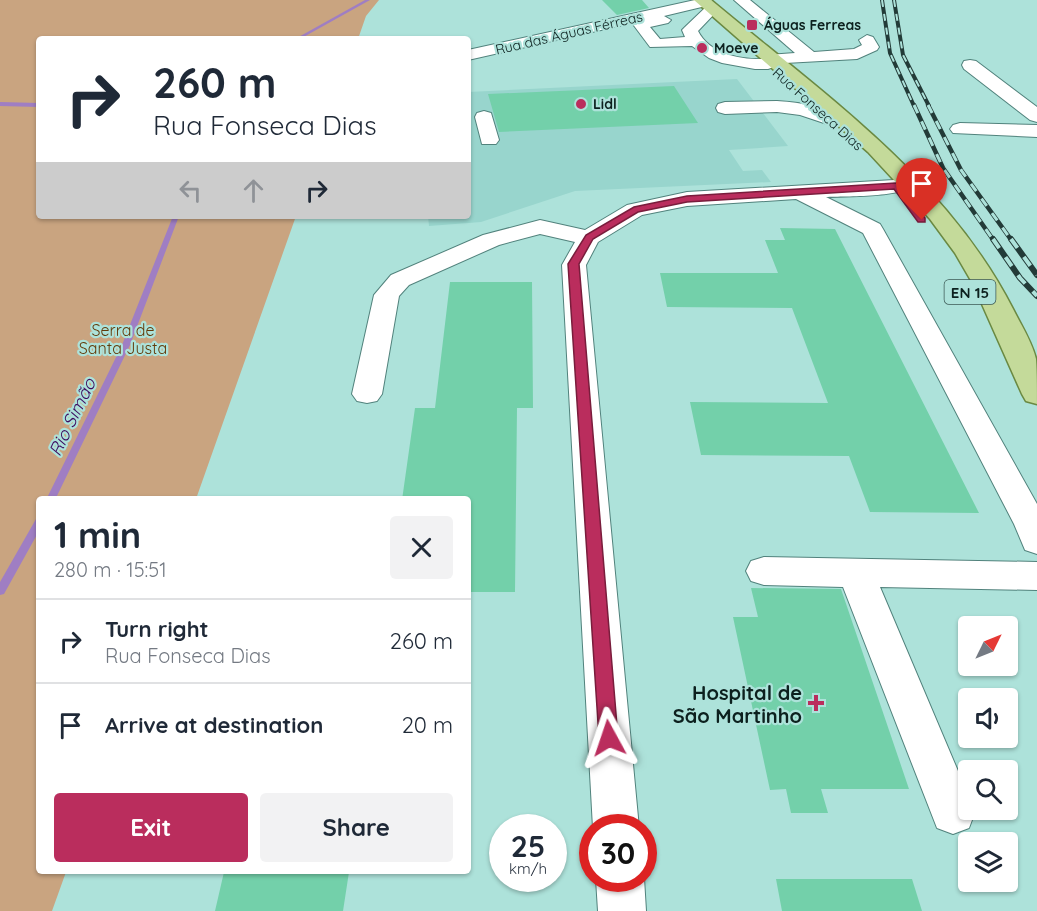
<!DOCTYPE html>
<meta charset="utf-8">
<style>
:root{--surface:#fff;--page:#f2f2f3;--text:#1f2937;--muted:#747a83;--line:#e0e1e3;--accent:#ba2d5d}
body{margin:0;font-family:Quicksand,sans-serif;background:var(--page);color:var(--text);height:100vh;display:flex;flex-direction:column;font-size:22px;white-space:nowrap}
*{box-sizing:border-box;margin:0}
p{font-size:20px;color:var(--muted)}
.icon{flex:none;width:33px;height:33px;fill:none;stroke:currentColor;stroke-width:2;stroke-linecap:round;stroke-linejoin:round}
.map{position:relative;flex:1;overflow:hidden}
.details{position:absolute;left:36px;top:496px;width:435px;height:378px;display:flex;flex-direction:column;background:var(--surface);border-radius:6px;box-shadow:0 2px 4px #0004}
.details>*{flex:none}
.banner{position:absolute;left:36px;top:36px;width:435px;height:183px;border-radius:6px;box-shadow:0 2px 4px #0004;background:#fff;color:var(--text);overflow:hidden}
.needle{width:39px;rotate:47deg}
.tools{position:absolute;left:958px;top:616px;display:grid;gap:12px}
.tools a{display:grid;place-items:center;width:60px;height:60px;border-radius:6px;background:var(--surface);box-shadow:0 2px 4px #0004;font-size:30px}
.speed{position:absolute;left:489px;top:814px;display:flex;gap:12px;font-size:30px;font-weight:700;text-align:center}
.speed>*{display:grid;place-content:center;width:78px;height:78px;border-radius:50%;background:var(--surface);box-shadow:0 2px 4px #0004;line-height:1}
.speed small{font-size:15px;font-weight:400}
.speed .limit{border:9px solid #d22;background:#fff;color:#111}
.pin{position:absolute;display:grid;place-items:center;width:51px;height:51px;color:#fff;margin:-62px -26px;border-radius:50% 50% 50% 0;rotate:-45deg;box-shadow:0 0 6px #0007}
.pin .icon{rotate:45deg}
.me{position:absolute;width:66px;margin:-33px;rotate:355deg;stroke-linejoin:round;filter:drop-shadow(0 0 4px #0008)}
.turn{display:flex;align-items:center;gap:21px;height:126px;padding:0 18px;font-size:27px}
.turn .icon{width:78px;height:78px;stroke-width:2.5}
.turn b{display:block;font-size:42px;line-height:51px}
.lanes{display:flex;align-items:center;height:57px;padding:0 18px;background:#0003;justify-content:center;gap:30px;direction:ltr}
.lanes .off{opacity:.35}
.round{display:grid;place-items:center;flex:none;width:63px;height:63px;border-radius:6px;background:var(--page)}
.summary{display:flex;align-items:center;justify-content:space-between;height:102px;padding:0 18px}
h1{font-size:36px;font-weight:700;line-height:45px}
.button{display:flex;gap:12px;margin-top:auto;padding:12px 18px}
.button a{flex:1;height:69px;border-radius:6px;background:var(--accent);color:#fff;font-size:24px;font-weight:700;line-height:69px;text-align:center}
.button a+a{background:var(--page);color:var(--text)}
ul{padding:0;list-style:none}
li{display:flex;align-items:center;gap:18px;height:84px;padding:0 18px;border-top:2px solid var(--line)}
li div{flex:1}
li b{display:block;font-size:22px}
li em{font-style:normal}
.map>svg:first-child{display:block}
.built{fill:#98d5cd}
.green{fill:#c9a480}
.lines{fill:none;stroke-linecap:round;stroke-linejoin:round}
.stream{fill:#9f7ec3;fill-rule:evenodd}
.building{fill:#73d0aa}
.minor-casing{stroke:#51827c;stroke-width:2}
.major-casing{stroke:#6a8942;stroke-width:3}
.minor{fill:#fff;fill-rule:evenodd}
.major{fill:#c4da9a;fill-rule:evenodd}
.rail-far2-casing{stroke:#233b38;stroke-width:4}
.rail-far1-casing{stroke:#233b38;stroke-width:4.5}
.rail-casing{stroke:#233b38;stroke-width:6}
.rail-far2{stroke:#ade2da;stroke-width:2;stroke-dasharray:7;stroke-linecap:butt}
.rail-far1{stroke:#ade2da;stroke-width:3;stroke-dasharray:9;stroke-linecap:butt}
.rail{stroke:#ade2da;stroke-width:4;stroke-dasharray:11;stroke-linecap:butt}
.route{fill:#ba2d5d;stroke:#791d3c;stroke-width:1.5}
.poi-dot{fill:#ba2d5d;stroke:#ade2da;stroke-width:2}
.labels{text-anchor:middle;dominant-baseline:central;stroke-width:4.5;stroke-linejoin:round;paint-order:stroke}
.far-poi-label{font-size:14px;font-weight:bold;fill:#0c201e;stroke:#ade2da;text-anchor:start}
.far-street-label{font-size:14px;fill:#0c201e;stroke:#ade2da}
.shield{fill:#ade2da;stroke:#3c5a56;stroke-width:1.5}
.shield-label{font-size:15px;font-weight:bold;fill:#0c201e}
.park-label{font-size:16px;fill:#623a09;stroke:#ade2da}
.water-label{font-size:18px;font-style:italic;fill:#3c0a5f;stroke:#ade2da}
.near-poi-label{font-size:20px;font-weight:bold;fill:#0c201e;stroke:#ade2da;text-anchor:end}
</style>
<div class="map">
<svg width="1037" height="911" viewBox="0 0 1037 911">
<rect width="100%" height="100%" fill="#ade2da"/>
<path class="built" d="M 737,79 L 788,146 L 729,150 L 743,171 L 762,170 L 771,182 L 575,191 L 481,222 L 429,226 L 428,216 L 468,216 L 468,92 Z"/>
<path class="green" d="M 0,0 L 379,0 L 366,16 L 358,39 L 39,39 L 39,216 L 296,216 L 196,499 L 39,500 L 39,872 L 66,872 L 52,911 L 0,911 Z"/>
<g class="lines">
<path class="stream" d="M 365,0 L 370,0 L 300,39 L 295,39 Z
M 0,102 L 39,103 L 39,107 L 0,106 Z
M 173,216 L 179,216 L 130,345 L 55,500 L 46,500 L 122,345 Z
M 39,518 L 39,531 L 4,594 L 0,595 L 0,582 L 36,519 Z"/>
</g>
<path class="building" d="M 602,0 L 642,0 L 649,8 L 617,15 Z
M 674,86 L 698,123 L 499,132 L 488,94 Z
M 780,228 L 835,229 L 979,513 L 870,512 L 849,456 L 701,455 L 690,402 L 828,403 L 792,308 L 667,307 L 660,273 L 778,273 L 765,240 L 785,240 Z
M 450,282 L 532,282 L 533,408 L 517,408 L 515,592 L 468,592 L 468,500 L 402,500 L 415,408 L 435,408 Z
M 751,588 L 841,589 L 909,789 L 821,789 L 828,813 L 791,813 L 786,789 L 770,790 L 733,617 L 758,617 Z
M 224,872 L 349,872 L 343,911 L 215,911 Z
M 776,879 L 912,879 L 922,911 L 782,911 Z"/>
<g class="lines">
<defs>
<path id="minor" d="M 695,0 L 711,0 L 712,2 L 710,5 L 664,16 L 671,20 L 668,23 L 650,27 L 660,39 L 685,37 L 682,30 L 685,27 L 707,6 L 712,5 L 719,9 L 698,31 C 710,55 742,60 766,59 L 768,55 L 795,53 L 734,0 L 750,0 L 814,52 L 854,49 L 862,45 L 859,40 L 867,35 L 873,37 L 879,47 L 877,50 L 857,59 L 785,63 L 768,69 L 755,69 L 722,63 L 709,58 L 692,46 L 650,47 L 632,23 L 468,60 L 468,50 Z
M 970,60 L 976,61 L 1037,107 L 1037,122 L 1030,120 L 964,69 L 962,65 L 964,61 Z
M 777,101 C 792,102 828,105 836,118 L 834,122 L 827,124 L 800,115 L 777,112 L 725,114 L 718,112 L 716,108 L 718,104 L 725,102 Z
M 484,111 L 491,113 L 499,140 L 496,144 L 482,144 L 475,117 L 477,113 Z
M 960,123 L 1037,125 L 1037,137 L 953,133 L 950,129 L 953,125 Z
M 904,169 L 911,171 L 916,183 C 906,198 845,196 826,197 L 880,224 L 883,229 L 1037,504 L 1037,554 L 1025,550 L 1014,524 L 863,233 L 796,199 L 687,206 L 642,215 L 598,242 L 586,265 L 639,828 L 593,828 L 562,265 L 575,242 L 540,234 L 499,245 L 409,285 L 399,296 L 382,394 L 377,401 L 367,403 L 357,401 L 352,394 L 374,295 L 391,275 L 483,235 L 540,220 L 585,230 L 627,205 L 687,192 L 894,180 L 897,171 Z
M 764,557 L 1037,562 L 1037,590 L 880,587 L 969,797 L 969,810 L 975,812 L 969,828 L 953,834 L 937,828 L 843,587 L 764,585 L 751,581 L 746,571 L 751,561 Z
M 596,879 L 644,878 L 646,911 L 598,911 Z"/>
<path id="major" d="M 694,0 L 711,0 C 822,93 946,178 1013,309 C 1021,325 1032,342 1036,359 C 1037,372 1037,390 1037,404 L 1026,401 L 1022,394 L 973,284 L 955,253 L 930,219 L 868,152 Z"/>
</defs>
<use href="#minor" class="minor-casing"/>
<use href="#major" class="major-casing"/>
<use href="#minor" class="minor"/>
<use href="#major" class="major"/>
<defs>
<path id="rail-far2" d="M 882,0 L 890,53 L 914,106
M 894,0 L 903,55 L 929,106"/>
<path id="rail-far1" d="M 914,105 L 943,168 L 994,241
M 928,105 L 961,170 L 1012,241"/>
<path id="rail" d="M 993,239 L 1020,278 L 1037,296
M 1011,239 L 1037,275"/>
</defs>
<use href="#rail-far2" class="rail-far2-casing"/>
<use href="#rail-far1" class="rail-far1-casing"/>
<use href="#rail" class="rail-casing"/>
<use href="#rail-far2" class="rail-far2"/>
<use href="#rail-far1" class="rail-far1"/>
<use href="#rail" class="rail"/>
</g>
<path class="route" d="M 896,183 L 900,184 L 925,218 L 925,222 L 918,222 L 894,189 L 687,202 L 638,212 L 593,239 L 579,264 L 618,738 L 615,744 L 609,747 L 602,744 L 599,738 L 568,264 L 586,235 L 634,207 L 687,196 Z"/>
<g class="poi-dot">
<rect x="746" y="19" width="12" height="12" rx="3"/>
<circle cx="702" cy="48" r="6"/>
<circle cx="581" cy="104" r="6"/>
<path d="M813 694h6v6h6v6h-6v6h-6v-6h-6v-6h6z"/>
</g>
<g class="labels">
<g class="far-poi-label">
<text x="764" y="25">Águas Ferreas</text>
<text x="714" y="48">Moeve</text>
<text x="593" y="104">Lidl</text>
</g>
<g class="far-street-label">
<text transform="translate(569 33) rotate(-13)">Rua das Águas Férreas</text>
<text transform="translate(818 109) rotate(42)">Rua Fonseca Dias</text>
</g>
<rect class="shield" x="944.5" y="280" width="51" height="24" rx="4.5"/>
<g class="shield-label">
<text x="970" y="292">EN 15</text>
</g>
<g class="park-label">
<text x="123" y="330">Serra de<tspan x="123" dy="18">Santa Justa</tspan></text>
</g>
<g class="water-label">
<text transform="translate(72 417) rotate(-64)">Rio Simão</text>
</g>
<g class="near-poi-label">
<text x="802" y="692">Hospital de<tspan x="802" dy="23">São Martinho</tspan></text>
</g>
</g>
</svg>
<div class="tools">
<a><svg class="needle" viewBox="-14 -14 28 28"><path d="M0-13l5 13h-10z" fill="#e53935"/><path d="M0 13l5-13h-10z" fill="#747a83"/></svg></a>
<a><svg class="icon" aria-label="sound" viewBox="0 0 24 24"><path d="M4 9h4l5-4v14l-5-4H4zM17 9q2 3 0 6"/></svg></a>
<a><svg class="icon" aria-label="search" viewBox="0 0 24 24"><circle cx="10" cy="10" r="6"/><path d="M15 15l6 6"/></svg></a>
<a><svg class="icon" aria-label="layers" viewBox="0 0 24 24"><path d="M12 4l9 5-9 5-9-5zM3 14l9 5 9-5"/></svg></a>
</div>
<div class="speed"><div>25<small>km/h</small></div><div class="limit">30</div></div>
<div class="pin" style="left:922px;top:220px;background:#d93025"><svg class="icon" aria-label="arrive" viewBox="0 0 24 24"><path d="M6 21V4h12l-3 4 3 4H6"/></svg></div>
<svg class="me" style="left:609px;top:738px" viewBox="-20 -20 40 40"><path d="M0-17L14 15 0 8-14 15z" fill="#ba2d5d" stroke="#fff" stroke-width="4"/></svg>
<div class="banner">
<div class="turn"><svg class="icon" aria-label="right" viewBox="0 0 24 24"><path d="M7 20v-9h11M14 6l5 5-5 5"/></svg><div><b>260 m</b>Rua Fonseca Dias</div></div>
<div class="lanes"><svg class="icon off" aria-label="left" viewBox="0 0 24 24"><path d="M17 20v-9H6M10 6l-5 5 5 5"/></svg><svg class="icon off" aria-label="ahead" viewBox="0 0 24 24"><path d="M12 20V5M6 11l6-6 6 6"/></svg><svg class="icon" aria-label="right" viewBox="0 0 24 24"><path d="M7 20v-9h11M14 6l5 5-5 5"/></svg></div>
</div>
<section class="details">
<div class="summary"><div><h1>1 min</h1><p>280 m · 15:51</p></div><a class="round"><svg class="icon" aria-label="close" viewBox="0 0 24 24"><path d="M6 6l12 12M18 6L6 18"/></svg></a></div>
<ul>
<li><svg class="icon" aria-label="right" viewBox="0 0 24 24"><path d="M7 20v-9h11M14 6l5 5-5 5"/></svg><div><b>Turn right</b><p>Rua Fonseca Dias</p></div><em>260 m</em></li>
<li><svg class="icon" aria-label="arrive" viewBox="0 0 24 24"><path d="M6 21V4h12l-3 4 3 4H6"/></svg><div><b>Arrive at destination</b></div><em>20 m</em></li>
</ul>
<div class="button"><a>Exit</a><a>Share</a></div>
</section>
</div>
